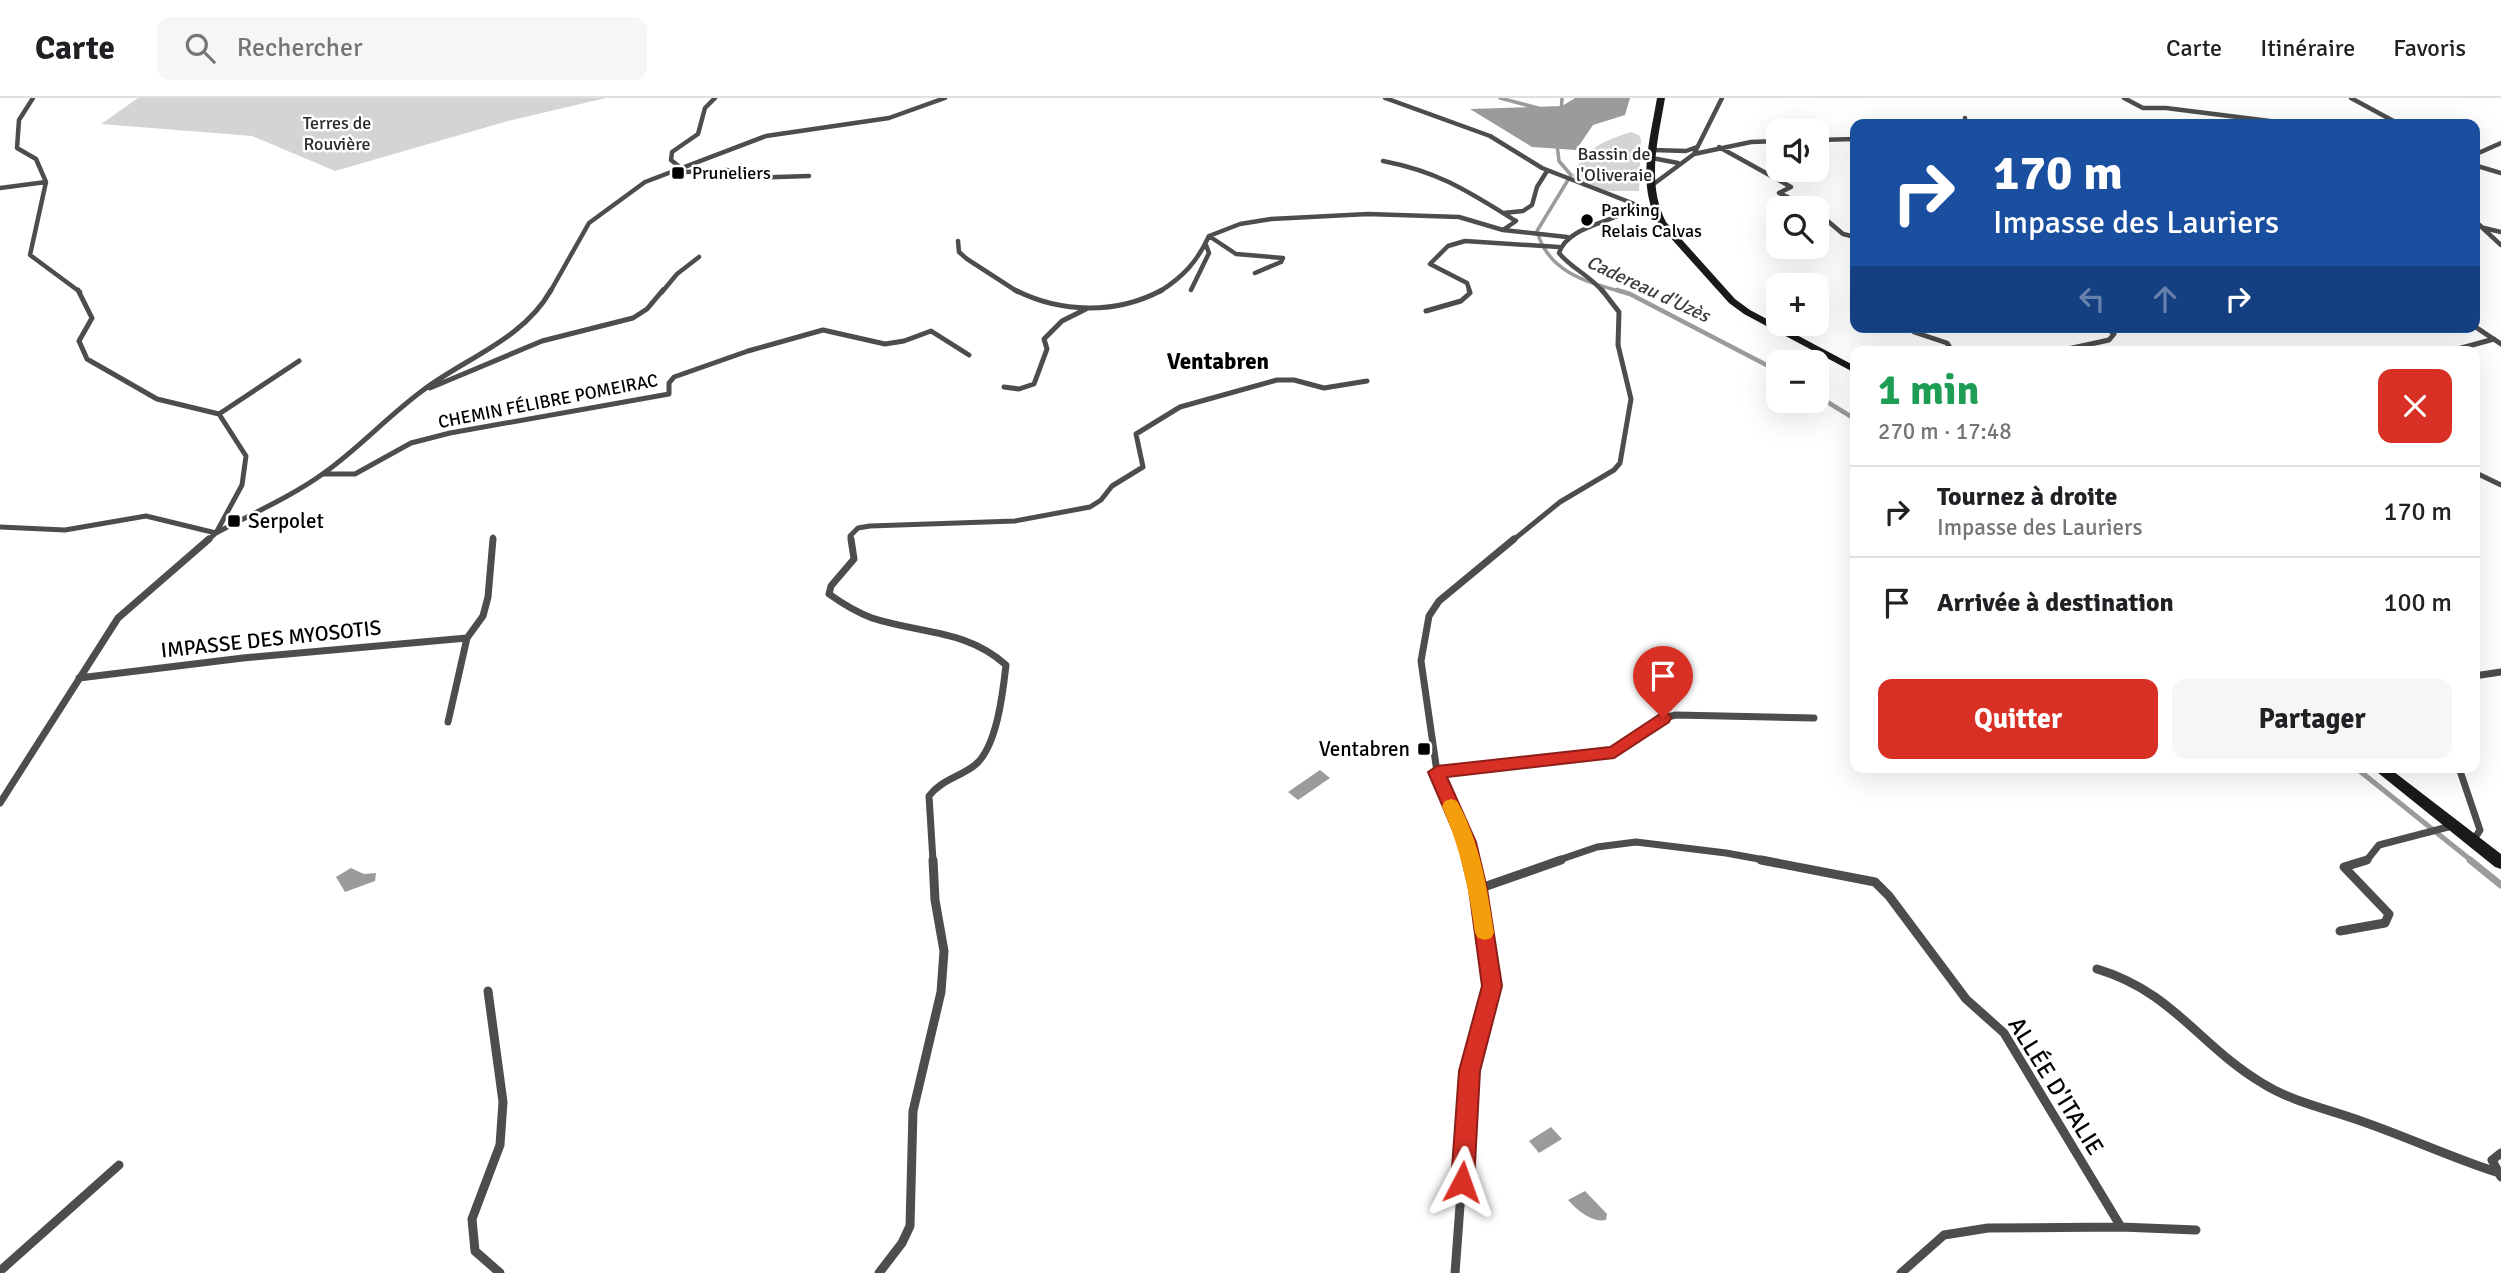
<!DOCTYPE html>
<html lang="fr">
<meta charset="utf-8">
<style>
:root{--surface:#fff;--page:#f6f6f6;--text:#202124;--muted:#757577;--line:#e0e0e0;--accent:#d93025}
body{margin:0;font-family:Signika,sans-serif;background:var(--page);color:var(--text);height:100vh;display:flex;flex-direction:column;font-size:26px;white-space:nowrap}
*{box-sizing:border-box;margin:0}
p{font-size:23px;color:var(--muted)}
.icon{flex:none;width:38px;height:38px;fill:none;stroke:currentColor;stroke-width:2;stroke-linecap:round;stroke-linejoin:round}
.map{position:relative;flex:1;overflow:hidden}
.side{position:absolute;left:1850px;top:248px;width:630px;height:427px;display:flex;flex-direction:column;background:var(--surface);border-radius:14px;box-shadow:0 7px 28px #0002}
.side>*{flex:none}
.top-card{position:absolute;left:1850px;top:21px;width:630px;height:214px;border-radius:14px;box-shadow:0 7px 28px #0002;background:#1a4fa0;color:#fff;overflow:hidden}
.fabs{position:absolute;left:1766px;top:21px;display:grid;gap:14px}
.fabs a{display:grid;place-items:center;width:63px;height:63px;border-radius:14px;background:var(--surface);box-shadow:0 7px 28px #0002;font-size:35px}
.pin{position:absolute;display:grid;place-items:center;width:60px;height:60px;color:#fff;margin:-72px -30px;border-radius:50% 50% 50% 0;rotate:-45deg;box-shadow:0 0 7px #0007}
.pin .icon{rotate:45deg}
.me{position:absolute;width:77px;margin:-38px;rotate:4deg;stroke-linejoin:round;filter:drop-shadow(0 0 5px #0008)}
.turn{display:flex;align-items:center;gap:24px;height:147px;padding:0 28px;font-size:32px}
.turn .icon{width:91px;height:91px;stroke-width:2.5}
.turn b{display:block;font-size:49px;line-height:60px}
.lanes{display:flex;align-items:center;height:66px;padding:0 28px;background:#0003;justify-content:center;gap:35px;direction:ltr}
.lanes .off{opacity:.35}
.round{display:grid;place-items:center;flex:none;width:74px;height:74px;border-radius:14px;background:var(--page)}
.summary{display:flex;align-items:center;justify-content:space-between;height:119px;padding:0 28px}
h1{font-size:42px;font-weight:700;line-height:52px;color:#1e9e55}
.button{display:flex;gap:14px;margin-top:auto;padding:14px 28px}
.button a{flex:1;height:80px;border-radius:14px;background:var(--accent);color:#fff;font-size:28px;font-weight:700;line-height:80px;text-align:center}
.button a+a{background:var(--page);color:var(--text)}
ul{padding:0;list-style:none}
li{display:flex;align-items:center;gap:21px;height:91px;padding:0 28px;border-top:2px solid var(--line)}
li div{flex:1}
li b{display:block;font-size:26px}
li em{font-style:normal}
header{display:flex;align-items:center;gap:42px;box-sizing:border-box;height:98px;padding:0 35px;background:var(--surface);border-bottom:2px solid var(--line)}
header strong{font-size:33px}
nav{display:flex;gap:38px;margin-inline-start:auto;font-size:24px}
.search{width:490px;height:63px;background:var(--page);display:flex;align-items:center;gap:18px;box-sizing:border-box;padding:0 24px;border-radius:14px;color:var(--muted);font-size:26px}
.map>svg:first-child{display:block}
.green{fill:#d4d4d4}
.water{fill:#9b9b9b}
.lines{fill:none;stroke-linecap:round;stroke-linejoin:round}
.stream-far3{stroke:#9b9b9b;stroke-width:3.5}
.stream-far2{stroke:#9b9b9b;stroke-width:4.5}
.stream-far1{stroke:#9b9b9b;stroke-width:5}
.stream{stroke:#9b9b9b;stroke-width:7}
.street-far3{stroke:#4d4d4d;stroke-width:4.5}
.street-far2{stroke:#4d4d4d;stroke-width:5}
.street-far1{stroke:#4d4d4d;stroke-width:7}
.street{stroke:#4d4d4d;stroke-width:9}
.secondary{fill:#1a1a1a;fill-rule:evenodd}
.route{fill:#d93025;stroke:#8d1f18;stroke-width:2}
.slow{fill:#f59e0b}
.poi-dot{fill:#000;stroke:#fff;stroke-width:2.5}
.labels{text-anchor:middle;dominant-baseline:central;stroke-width:5;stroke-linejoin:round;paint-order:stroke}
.far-park-label{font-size:18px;fill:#2b2b2b;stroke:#fff}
.far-poi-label{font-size:18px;fill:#000;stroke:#fff;text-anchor:start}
.far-street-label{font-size:18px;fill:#000;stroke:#fff}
.far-water-label{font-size:19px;font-style:italic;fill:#3c3c3c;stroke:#fff}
.poi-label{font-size:21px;fill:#000;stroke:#fff;text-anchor:start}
.street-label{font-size:21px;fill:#000;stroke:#fff}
.far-district-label{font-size:23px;font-weight:bold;fill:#000;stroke:#fff}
.near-street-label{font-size:24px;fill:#000;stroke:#fff}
</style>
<header>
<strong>Carte</strong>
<div class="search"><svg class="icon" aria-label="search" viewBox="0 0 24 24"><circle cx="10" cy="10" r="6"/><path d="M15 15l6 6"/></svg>Rechercher</div>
<nav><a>Carte</a><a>Itinéraire</a><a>Favoris</a></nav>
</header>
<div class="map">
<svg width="2501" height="1175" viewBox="0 0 2501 1175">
<rect width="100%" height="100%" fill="#fff"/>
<path class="green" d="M 138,0 L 606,0 L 508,23 L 335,73 L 252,38 L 101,26 Z
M 1631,34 L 1639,37 L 1641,42 L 1639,93 L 1600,93 L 1571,81 C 1586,49 1599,45 1631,34 Z"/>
<path class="water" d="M 1575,0 L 1630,0 L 1625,17 L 1593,27 L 1576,52 L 1532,49 L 1470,11 L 1562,8 Z
M 1320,672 L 1330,680 L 1298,702 L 1288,694 Z
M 351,770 L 364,776 L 376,775 L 375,783 L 345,794 L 336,779 Z
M 1551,1029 L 1562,1041 L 1539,1055 L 1529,1043 Z
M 1585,1093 L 1607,1116 L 1606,1122 C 1592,1125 1577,1112 1568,1102 Z"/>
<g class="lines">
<path class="stream-far3" d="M 1500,0 L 1538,10
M 1561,15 L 1562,0
M 1557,46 L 1559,63 L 1571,77 L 1537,133 C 1548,174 1586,184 1623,194"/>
<path class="stream-far2" d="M 1617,192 L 1630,196 L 1778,273
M 1816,297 L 1855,321"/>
<path class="stream-far1" d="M 2356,670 L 2472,763"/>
<path class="stream" d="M 2470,762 L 2501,787"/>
<path class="street-far3" d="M 33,0 L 19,22 L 17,50 L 36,61 L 46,84 L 30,157 L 80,194
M 715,0 L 705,10 L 698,36 L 672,54 L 671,62 L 686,74 L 728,72 L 745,80 L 809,78
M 1385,0 L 1490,38 L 1542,70 L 1655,114
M 2124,0 L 2143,10 L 2166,10 L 2293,26
M 2351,0 L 2399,26
M 1965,20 L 1965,26
M 1816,42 L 1855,41
M 1719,49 L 1791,89 L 1779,95 L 1811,110
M 1653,52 L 1686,53 L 1697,49
M 1694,56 L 1751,44 L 1778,43
M 2474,57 L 2501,45
M 1652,60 L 1678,65
M 1383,63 C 1440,74 1469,94 1516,123 L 1503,132
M 2474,67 L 2501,75
M 1651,88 L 1694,56 L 1722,0
M 0,90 L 46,84
M 1816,113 L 1843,136 L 1855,139
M 1503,115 L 1523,113 L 1532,107 L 1537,89 L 1547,73
M 2474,122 L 2501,147
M 2484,130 L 2501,134
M 1209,138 L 1236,156 L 1283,160 L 1281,164 L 1255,175
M 958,143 L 959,154 L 967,161 L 1018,194
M 1191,192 L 1209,155 L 1206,147
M 550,194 L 589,125 L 645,84 L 766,38 L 889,20 L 945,0
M 662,194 L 677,176 L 699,159
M 1159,194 C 1183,179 1197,164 1209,138 L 1240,126 L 1271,121 L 1368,116 L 1459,119 L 1503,132 L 1567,139
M 1470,194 L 1467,185 L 1430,166 L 1448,148 L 1465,143 L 1559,149
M 1603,194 C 1591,178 1572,171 1559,155 C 1568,127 1615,125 1636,108"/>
<path class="street-far2" d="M 1015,192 C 1060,215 1116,217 1162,192
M 1426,213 L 1461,203 L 1470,195 L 1469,192
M 2474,228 L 2501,246
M 1914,234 L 1947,245 L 1949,248 L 1944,254
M 2054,254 L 2109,242 L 2114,236 L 2106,229
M 2447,254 L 2494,241
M 1004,289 L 1019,291 L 1034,286 L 1047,251 L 1044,241 L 1062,223 L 1086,211
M 430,290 L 542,243 L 633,220 L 647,211 L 663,192
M 219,316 L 299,263
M 2474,374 L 2501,387
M 324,376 L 355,376 L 411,345 L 450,335 L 669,296 L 669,285 L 674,279 L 748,253 L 823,232 L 885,246 L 904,243 L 931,233 L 969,257
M 0,429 L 65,432 L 146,418 L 216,435 L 242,387 L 246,358 L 219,316 L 157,301 L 87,261 L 79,243 L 92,220 L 78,192
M 207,443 L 216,435 C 251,416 291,399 324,375 C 358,351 388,318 422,293 C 465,260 523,242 551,192
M 493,443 L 493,439
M 851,443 L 850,438 L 858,430 L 870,428 L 1015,423 L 1090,409 L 1101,402 L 1112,388 L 1143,369 L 1136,336 L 1180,309 L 1277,282 L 1294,282 L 1324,290 L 1367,283
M 1512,443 L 1560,404 L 1614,372 L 1620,365 L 1631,301 L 1618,247 L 1619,214 L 1602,192"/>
<path class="street-far1" d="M 851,441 L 854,461 L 831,488 L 829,496 C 843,506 856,514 872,520 C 921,536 966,531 1006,567 C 1003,594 997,649 975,667 C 960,679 941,682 929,698 L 933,763
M 467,540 L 483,518 L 488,499 L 493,441
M 2474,578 L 2501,574
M 79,580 L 243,560 L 467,540 L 448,624
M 2459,670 L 2480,732 L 2473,743
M 1437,674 L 1614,655 L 1663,620 L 1676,617 L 1814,620
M 0,705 L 118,520 L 209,441
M 1472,763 L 1467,744 L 1437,674 L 1421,563 L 1429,518 L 1439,503 L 1514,441
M 1556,763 L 1597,749 L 1636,744 L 1726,755 L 1770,763
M 2362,763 L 2367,762 L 2379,747 L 2452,728"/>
<path class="street" d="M 1761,762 L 1875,784 L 1889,798 L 1966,901 L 2004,935 L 2121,1129 L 2196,1132
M 1478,791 L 1561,762
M 2340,833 L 2385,825 L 2389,816 L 2344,769 L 2367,762
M 2097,871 C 2172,893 2200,948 2262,985 C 2292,1004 2328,1011 2361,1023 C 2407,1039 2450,1059 2496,1074
M 488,893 L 503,1004 L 500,1047 L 472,1121 L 475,1153 L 500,1175
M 2501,1055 L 2492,1062 L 2501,1079
M 0,1173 L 119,1067
M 879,1175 L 902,1145 L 910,1128 L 913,1013 L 941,894 L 944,853 L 935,802 L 933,762
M 1455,1175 L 1470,973 L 1492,888 L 1471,762
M 1901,1175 L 1944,1137 L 1988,1130 L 2121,1129"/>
<path class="secondary" d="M 1657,0 L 1665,0 C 1658,42 1646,85 1666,124 L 1735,201 L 1750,212 L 1855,268 L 1855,275 L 1744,216 L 1729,205 L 1659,127 C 1636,87 1650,42 1657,0 Z
M 2372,670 L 2389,670 L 2501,756 L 2501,771 L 2495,769 Z"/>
</g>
<path class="route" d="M 1663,614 L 1669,616 L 1671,620 L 1669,624 L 1614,660 L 1447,679 L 1476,744 L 1487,791 L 1502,888 L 1480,973 L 1474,1084 L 1470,1091 L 1462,1094 L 1455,1091 L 1451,1084 L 1459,973 L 1482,888 L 1469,791 L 1458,744 L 1428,674 L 1437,668 L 1610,649 Z"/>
<path class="slow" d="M 1451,701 L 1457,703 C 1480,744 1487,789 1494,835 L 1491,840 L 1485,842 L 1478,840 L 1475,835 C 1469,790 1460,749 1442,708 L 1445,703 Z"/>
<g class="poi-dot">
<rect x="671" y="68" width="14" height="14" rx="3.5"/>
<circle cx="1587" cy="122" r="7"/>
<rect x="227" y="416" width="14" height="14" rx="3.5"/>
<rect x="1417" y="644" width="14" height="14" rx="3.5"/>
</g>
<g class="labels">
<g class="far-park-label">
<text x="337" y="25">Terres de<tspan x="337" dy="21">Rouvière</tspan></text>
<text x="1614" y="56">Bassin de<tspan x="1614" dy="21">l'Oliveraie</tspan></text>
</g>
<g class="far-poi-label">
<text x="692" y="75">Pruneliers</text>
<text x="1601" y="112">Parking<tspan x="1601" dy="21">Relais Calvas</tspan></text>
</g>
<g class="far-street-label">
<text transform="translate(548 303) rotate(-11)">CHEMIN FÉLIBRE POMEIRAC</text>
</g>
<g class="far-water-label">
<text transform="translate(1648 191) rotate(25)">Cadereau d'Uzès</text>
</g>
<g class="poi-label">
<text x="248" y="423">Serpolet</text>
<text x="1410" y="651" text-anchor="end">Ventabren</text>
</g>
<g class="street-label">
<text transform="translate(271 541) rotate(-6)">IMPASSE DES MYOSOTIS</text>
</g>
<g class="far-district-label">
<text x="1218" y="263">Ventabren</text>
</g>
<g class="near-street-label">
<text transform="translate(2056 988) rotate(58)">ALLÉE D'ITALIE</text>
</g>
</g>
</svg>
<div class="fabs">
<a><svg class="icon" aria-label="sound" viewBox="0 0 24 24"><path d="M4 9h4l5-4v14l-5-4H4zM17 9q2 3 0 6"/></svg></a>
<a><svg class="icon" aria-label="search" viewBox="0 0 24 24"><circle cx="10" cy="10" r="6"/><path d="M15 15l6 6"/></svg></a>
<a>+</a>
<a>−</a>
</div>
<div class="pin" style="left:1663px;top:620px;background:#d93025"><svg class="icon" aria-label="arrive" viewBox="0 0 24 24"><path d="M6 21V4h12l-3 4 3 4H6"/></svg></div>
<svg class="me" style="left:1462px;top:1084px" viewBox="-20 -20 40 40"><path d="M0-17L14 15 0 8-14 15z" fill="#d93025" stroke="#fff" stroke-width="4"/></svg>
<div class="top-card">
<div class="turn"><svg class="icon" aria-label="right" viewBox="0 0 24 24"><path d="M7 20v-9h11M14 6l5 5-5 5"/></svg><div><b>170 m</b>Impasse des Lauriers</div></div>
<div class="lanes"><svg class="icon off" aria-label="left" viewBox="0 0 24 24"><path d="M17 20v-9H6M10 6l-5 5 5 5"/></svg><svg class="icon off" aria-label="ahead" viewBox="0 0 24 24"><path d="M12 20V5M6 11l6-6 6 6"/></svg><svg class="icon" aria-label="right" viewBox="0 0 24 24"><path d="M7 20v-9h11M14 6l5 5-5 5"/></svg></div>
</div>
<section class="side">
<div class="summary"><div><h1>1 min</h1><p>270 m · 17:48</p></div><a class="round" style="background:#d93025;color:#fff"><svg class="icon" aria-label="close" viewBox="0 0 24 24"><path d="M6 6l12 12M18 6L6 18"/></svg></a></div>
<ul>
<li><svg class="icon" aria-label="right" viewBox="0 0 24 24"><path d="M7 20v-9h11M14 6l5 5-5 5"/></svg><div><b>Tournez à droite</b><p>Impasse des Lauriers</p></div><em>170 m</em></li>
<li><svg class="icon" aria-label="arrive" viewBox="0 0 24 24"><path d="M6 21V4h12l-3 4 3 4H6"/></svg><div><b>Arrivée à destination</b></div><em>100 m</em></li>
</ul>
<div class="button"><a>Quitter</a><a>Partager</a></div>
</section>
</div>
